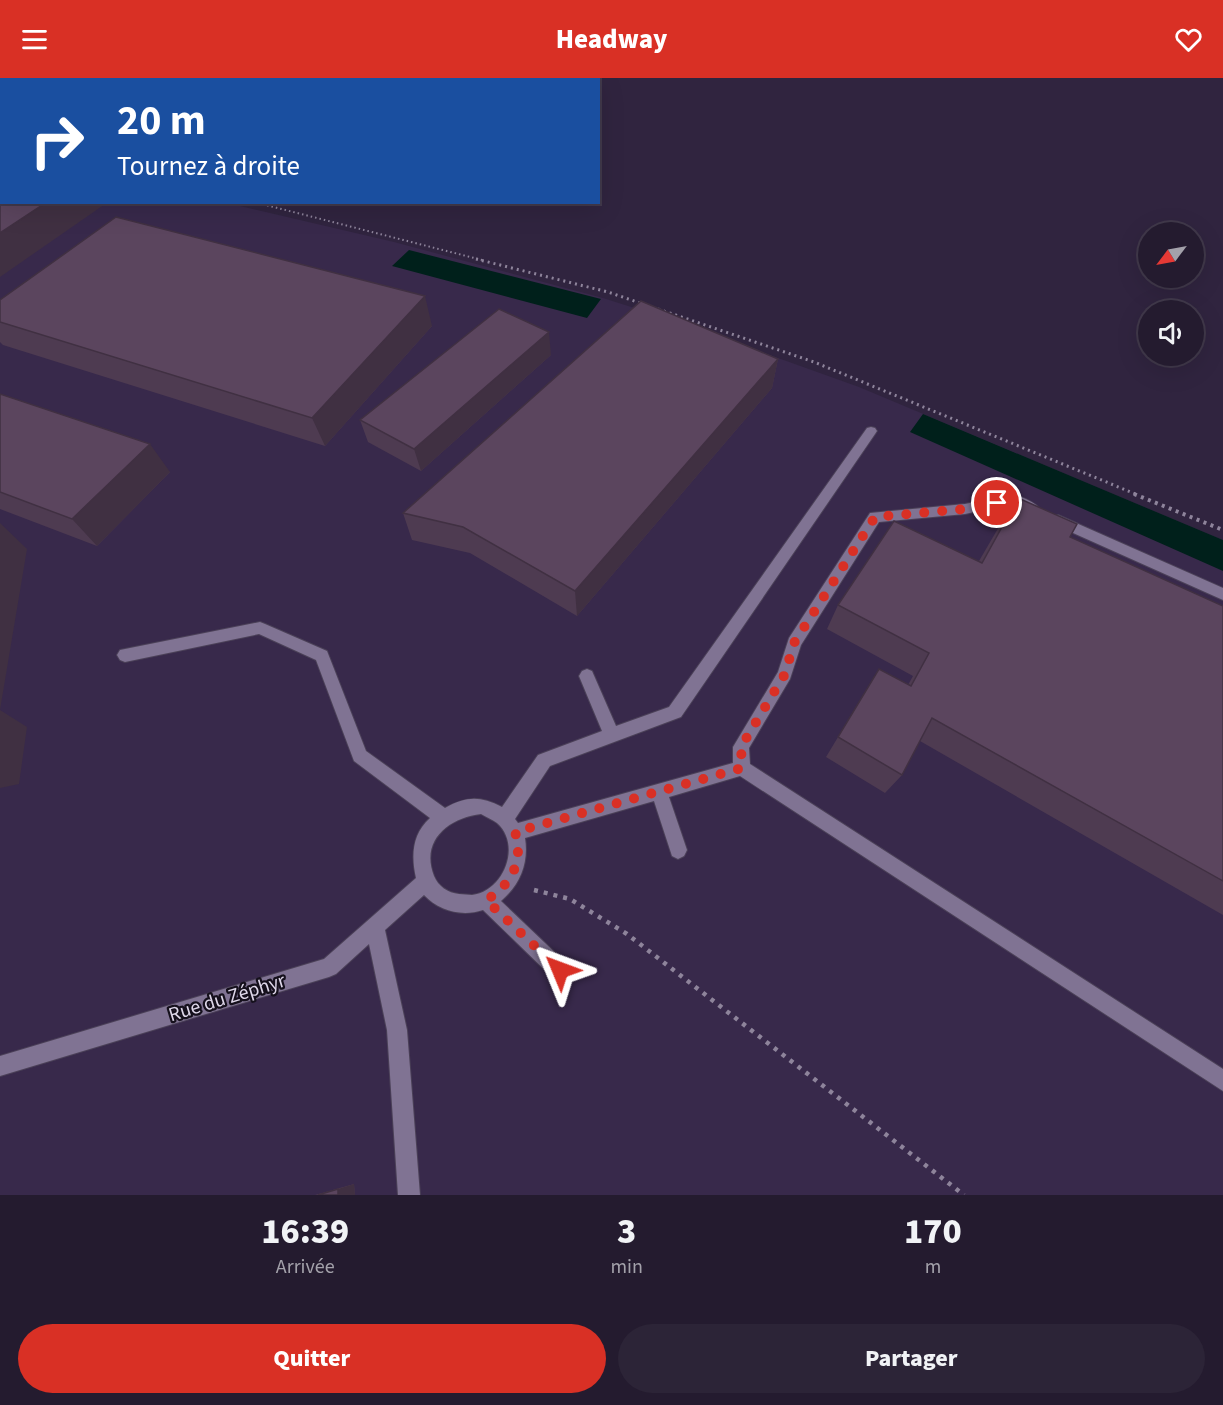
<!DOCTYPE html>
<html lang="fr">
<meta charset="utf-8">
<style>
:root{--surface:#241b2f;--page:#2c2437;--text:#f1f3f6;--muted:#a3a1aa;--line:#41394b;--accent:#d93025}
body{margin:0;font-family:"Source Sans 3",sans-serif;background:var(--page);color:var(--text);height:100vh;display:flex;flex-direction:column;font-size:22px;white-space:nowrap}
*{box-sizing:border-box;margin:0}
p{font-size:20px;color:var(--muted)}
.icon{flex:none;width:33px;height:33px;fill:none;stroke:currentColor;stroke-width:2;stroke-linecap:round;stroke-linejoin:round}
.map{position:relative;height:1117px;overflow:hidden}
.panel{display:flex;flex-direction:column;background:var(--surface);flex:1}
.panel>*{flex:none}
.banner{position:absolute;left:0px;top:0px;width:600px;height:126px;box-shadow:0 6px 24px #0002,0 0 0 2px var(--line);background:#1a4fa0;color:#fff;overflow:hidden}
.needle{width:39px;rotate:238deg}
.controls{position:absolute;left:1138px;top:144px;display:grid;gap:12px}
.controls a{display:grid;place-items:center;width:66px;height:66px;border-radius:50%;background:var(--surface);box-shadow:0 6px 24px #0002,0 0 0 2px var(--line);font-size:30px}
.pin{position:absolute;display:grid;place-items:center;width:51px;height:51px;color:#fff;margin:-26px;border:3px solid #fff;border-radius:50%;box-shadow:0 2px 6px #0007}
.me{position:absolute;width:66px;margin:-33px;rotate:314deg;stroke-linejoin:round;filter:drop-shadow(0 0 4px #0008)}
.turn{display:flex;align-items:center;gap:21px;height:126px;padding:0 18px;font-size:27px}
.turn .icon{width:78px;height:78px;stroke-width:2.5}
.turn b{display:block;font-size:42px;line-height:51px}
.eta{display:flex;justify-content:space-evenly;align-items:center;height:102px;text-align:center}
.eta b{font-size:36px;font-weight:800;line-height:42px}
.cta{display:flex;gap:12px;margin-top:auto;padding:12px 18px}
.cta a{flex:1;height:69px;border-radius:36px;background:var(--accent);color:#fff;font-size:24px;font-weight:800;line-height:69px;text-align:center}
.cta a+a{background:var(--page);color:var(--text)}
header{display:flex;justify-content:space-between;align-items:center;height:78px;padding:0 18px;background:var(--accent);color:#fff;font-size:27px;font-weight:800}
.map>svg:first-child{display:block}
.built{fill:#38294b}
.water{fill:#00201b}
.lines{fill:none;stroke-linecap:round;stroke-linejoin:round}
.minor-casing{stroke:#4b4158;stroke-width:2}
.path-far3{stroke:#8e849b;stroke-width:2;stroke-dasharray:1.5 3;stroke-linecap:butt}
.path-far2{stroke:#8e849b;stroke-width:3;stroke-dasharray:2 4;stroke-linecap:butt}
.path-far1{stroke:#8e849b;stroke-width:4;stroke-dasharray:3 4.5;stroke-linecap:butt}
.path{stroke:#8e849b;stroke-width:4.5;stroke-dasharray:4 6;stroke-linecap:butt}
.minor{fill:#807393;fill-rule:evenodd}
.wall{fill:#4e3b51}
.shaded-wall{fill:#403042}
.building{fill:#5b455e;stroke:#403042;stroke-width:1.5}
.route{stroke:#d93025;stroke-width:10;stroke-dasharray:0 18}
.labels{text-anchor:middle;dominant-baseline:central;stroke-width:4.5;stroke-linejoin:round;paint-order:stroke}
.near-street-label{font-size:20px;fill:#ded7e9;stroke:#15101c}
</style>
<header><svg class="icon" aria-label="menu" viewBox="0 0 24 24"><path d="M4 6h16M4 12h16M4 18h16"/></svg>Headway<svg class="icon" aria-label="heart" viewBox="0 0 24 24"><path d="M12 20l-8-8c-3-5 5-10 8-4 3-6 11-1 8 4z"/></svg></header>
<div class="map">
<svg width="1223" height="1117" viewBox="0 0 1223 1117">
<rect width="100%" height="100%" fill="#30243f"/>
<path class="built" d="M 0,70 L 2,124 L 227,125 L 394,164 L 603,220 L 669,241 L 859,309 L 1223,462 L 1223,1117 L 0,1117 Z"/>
<path class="water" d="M 409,172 L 601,221 L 587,240 L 392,188 Z
M 923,336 L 1223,462 L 1223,493 L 910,354 Z"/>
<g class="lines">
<defs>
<path id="minor" d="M 871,349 L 875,350 L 877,353 L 875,356 L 681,639 L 550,688 L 515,741 L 518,745 L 733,685 L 733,669 L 778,594 L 789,560 L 870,435 L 965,426 L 1013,416 C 1021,419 1035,424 1040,431 L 1038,435 L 1028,435 L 1012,426 L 965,436 L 879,444 L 801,567 L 790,601 L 749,670 L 750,686 L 1223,991 L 1223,1013 L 740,698 L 669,719 L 687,772 L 684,778 L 678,781 L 672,778 L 654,723 L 525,760 C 529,785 520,807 501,823 L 566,885 L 569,892 L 566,899 L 559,902 L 552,899 L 483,832 C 462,839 439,833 424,817 L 385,852 L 407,952 L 420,1117 L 398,1117 L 387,952 L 369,866 L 336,896 L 329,899 L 0,998 L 0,978 L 324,881 L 416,800 C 411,778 412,756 430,740 L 354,683 L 316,582 L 259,556 L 125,584 L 120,582 L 117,577 L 120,572 L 260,544 L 265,546 L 327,573 L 366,673 L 445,730 C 467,718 480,718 502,729 L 538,677 L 602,653 L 579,598 L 582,593 L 587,591 L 592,593 L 616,648 L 669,629 L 867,350 ZM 481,736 C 486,739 493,742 497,745 C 522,767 504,813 472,817 C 468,817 463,816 459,816 C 448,815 438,808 434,798 C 420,762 449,740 481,736 Z
M 1058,437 L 1223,510 L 1223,522 L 1053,446 L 1051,442 L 1053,438 Z"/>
</defs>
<use href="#minor" class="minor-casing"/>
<path class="path-far3" d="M 254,124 L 482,182"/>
<path class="path-far2" d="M 476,181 L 608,214 L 643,226
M 658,231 L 814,284 L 1138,417"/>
<path class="path-far1" d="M 1134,416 L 1223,452"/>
<path class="path" d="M 534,812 L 570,821 L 627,856 L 964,1117"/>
<use href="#minor" class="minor"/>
</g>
<path class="wall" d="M 0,222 L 432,248 L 325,368 L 3,267 L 0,264 Z
M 551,277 L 421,393 L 368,364 L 360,342 Z
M 778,281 L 772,310 L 577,538 L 470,475 L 412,462 L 403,435 Z
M 0,316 L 170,394 L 97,468 L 0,431 Z
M 1018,420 L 1070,459 L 1223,528 L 1223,837 L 920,663 L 902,697 L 885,715 L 826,679 L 879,591 L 908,607 L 913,598 L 827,551 L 838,527 L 979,483 L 1000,447 Z
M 354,1106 L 355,1117 L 315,1117 Z"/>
<path class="shaded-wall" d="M 47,124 L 108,124 L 0,199 L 0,155 Z
M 425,218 L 432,248 L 325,368 L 312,340 Z
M 549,254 L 551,277 L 421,393 L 414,371 Z
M 778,281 L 772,310 L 577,538 L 575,513 Z
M 150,366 L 170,394 L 97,468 L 72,441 Z
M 0,445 L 27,471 L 0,632 L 27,649 L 19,706 L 0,710 Z
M 354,1106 L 355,1117 L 338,1117 L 338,1111 Z"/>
<path class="building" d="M 0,65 L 2,65 L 2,124 L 47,124 L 0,155 Z
M 116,139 L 425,218 L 312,340 L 0,244 L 0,222 Z
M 641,223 L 778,281 L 575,513 L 463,449 L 403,435 Z
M 499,231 L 549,254 L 414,371 L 360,342 Z
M 0,316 L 150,366 L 72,441 L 0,414 Z
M 1018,420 L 1077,446 L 1070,459 L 1223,528 L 1223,803 L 932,640 L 902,697 L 838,659 L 879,591 L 911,608 L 929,575 L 838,527 L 894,443 L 982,485 Z
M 338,1111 L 338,1117 L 318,1117 Z"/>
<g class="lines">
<path class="route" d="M 560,892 L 486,822 C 512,807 524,782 515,754 L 742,690 L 741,669 L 785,596 L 794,565 L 875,439 L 965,431 L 997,425"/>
</g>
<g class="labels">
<g class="near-street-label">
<text transform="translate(227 920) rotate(-17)">Rue du Zéphyr</text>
</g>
</g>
</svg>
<div class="controls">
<a><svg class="needle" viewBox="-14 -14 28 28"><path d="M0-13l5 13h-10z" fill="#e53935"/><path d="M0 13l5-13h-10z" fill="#a3a1aa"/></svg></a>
<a><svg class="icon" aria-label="sound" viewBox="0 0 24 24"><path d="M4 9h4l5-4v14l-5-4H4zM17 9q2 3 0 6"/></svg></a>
</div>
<div class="pin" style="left:997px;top:425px;background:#d93025"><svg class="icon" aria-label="arrive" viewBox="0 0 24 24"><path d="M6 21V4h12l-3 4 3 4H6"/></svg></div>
<svg class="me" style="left:560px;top:892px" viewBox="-20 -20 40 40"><path d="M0-17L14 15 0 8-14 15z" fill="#d93025" stroke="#fff" stroke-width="4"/></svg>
<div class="banner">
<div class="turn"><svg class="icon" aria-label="right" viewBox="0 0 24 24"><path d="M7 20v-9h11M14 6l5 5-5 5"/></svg><div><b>20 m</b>Tournez à droite</div></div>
</div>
</div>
<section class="panel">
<div class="eta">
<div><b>16:39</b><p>Arrivée</p></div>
<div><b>3</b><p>min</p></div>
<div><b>170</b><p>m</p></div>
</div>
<div class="cta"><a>Quitter</a><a>Partager</a></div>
</section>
